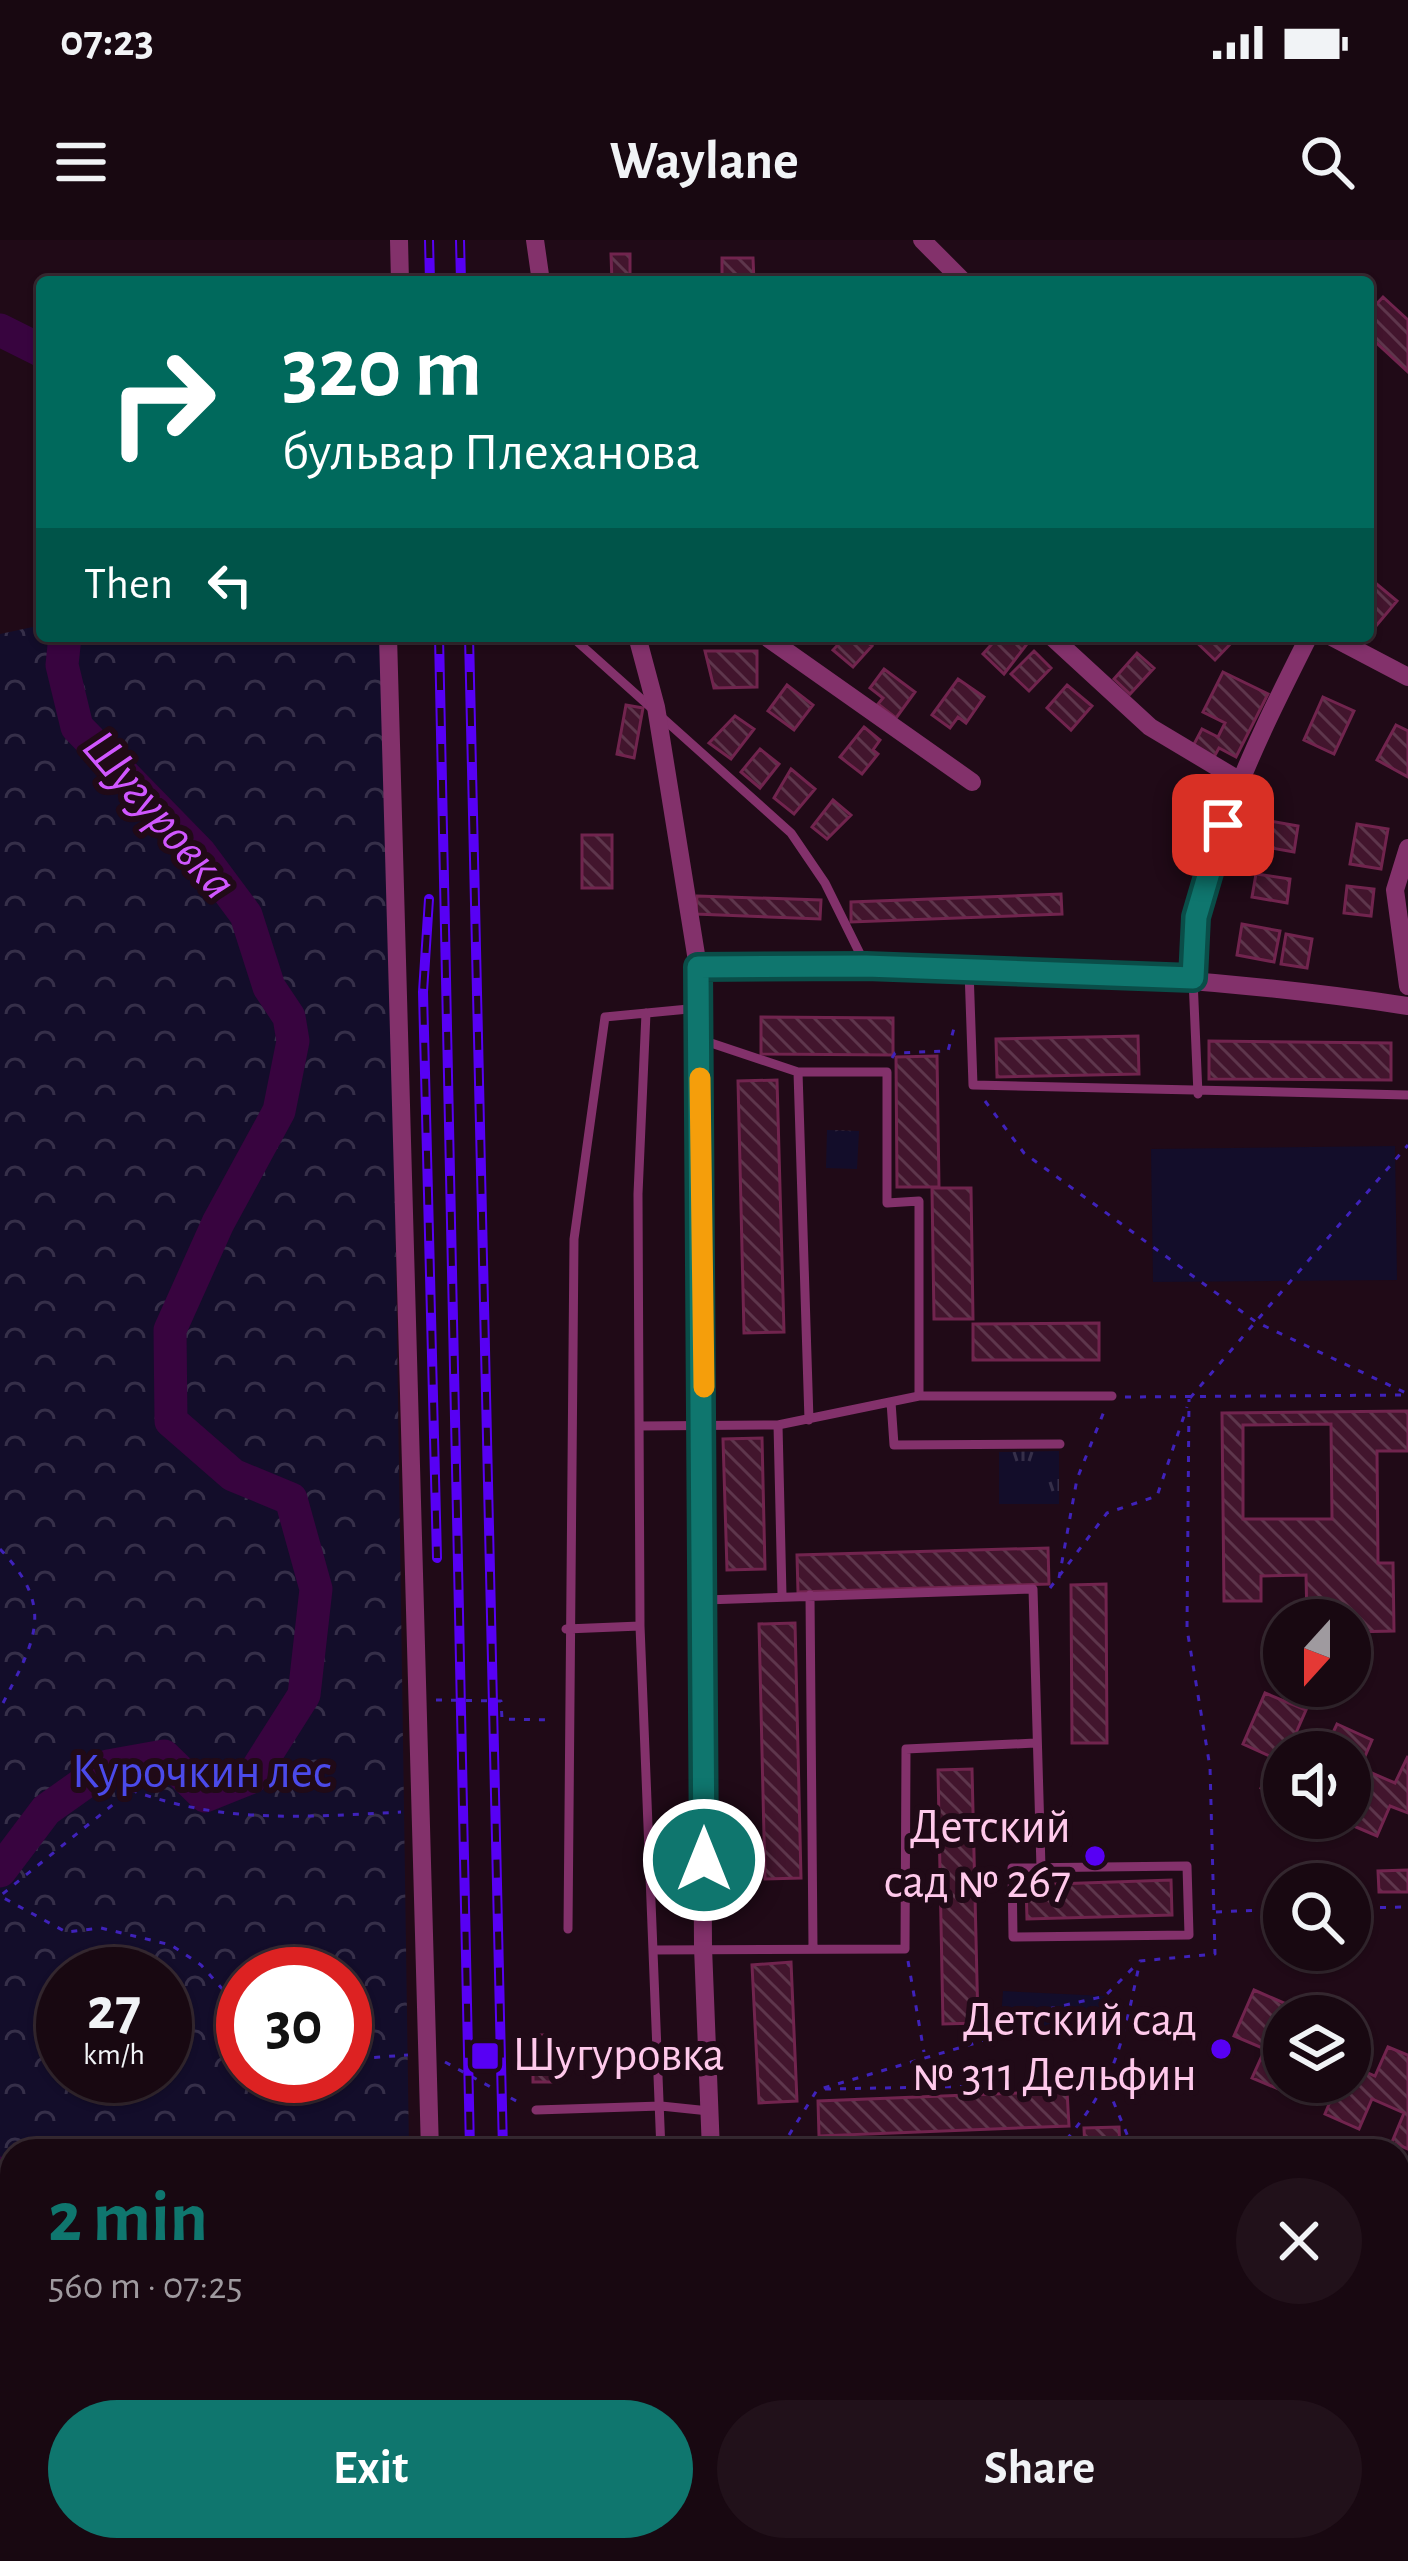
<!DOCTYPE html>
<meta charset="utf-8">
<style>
:root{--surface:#180811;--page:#21111a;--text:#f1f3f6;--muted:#9f9a9f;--line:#362931;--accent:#0f766e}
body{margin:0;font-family:"Alegreya Sans",sans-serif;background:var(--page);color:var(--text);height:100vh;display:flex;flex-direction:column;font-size:45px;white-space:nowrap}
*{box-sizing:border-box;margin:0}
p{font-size:39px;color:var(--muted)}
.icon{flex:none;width:66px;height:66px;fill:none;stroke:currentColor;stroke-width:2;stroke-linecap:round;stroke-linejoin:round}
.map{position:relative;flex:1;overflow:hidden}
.panel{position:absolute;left:0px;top:1899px;width:1410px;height:423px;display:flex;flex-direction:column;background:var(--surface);border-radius:36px 36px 0 0;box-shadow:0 3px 9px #0004,0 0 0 3px var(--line)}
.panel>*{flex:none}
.hud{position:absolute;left:36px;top:36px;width:1338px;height:366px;border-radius:12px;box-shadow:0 3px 9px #0004,0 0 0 3px var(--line);background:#00695c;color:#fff;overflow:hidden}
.needle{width:78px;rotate:201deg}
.tools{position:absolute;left:1263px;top:1359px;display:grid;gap:24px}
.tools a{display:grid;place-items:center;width:108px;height:108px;border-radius:50%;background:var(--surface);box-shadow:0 3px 9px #0004,0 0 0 3px var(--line);font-size:60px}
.speed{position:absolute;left:36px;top:1707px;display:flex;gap:24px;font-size:60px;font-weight:700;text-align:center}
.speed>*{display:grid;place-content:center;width:156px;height:156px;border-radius:50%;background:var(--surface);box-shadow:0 3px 9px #0004,0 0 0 3px var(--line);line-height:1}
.speed small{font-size:30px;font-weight:400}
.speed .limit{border:18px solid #d22;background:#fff;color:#111}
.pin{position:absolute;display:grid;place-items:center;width:102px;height:102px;color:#fff;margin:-51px;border-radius:24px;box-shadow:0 6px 18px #0006}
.me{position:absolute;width:132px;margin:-66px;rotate:0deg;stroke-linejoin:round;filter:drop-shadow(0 0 9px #0008)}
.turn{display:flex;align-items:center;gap:42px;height:252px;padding:0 48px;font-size:54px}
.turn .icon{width:156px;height:156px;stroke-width:2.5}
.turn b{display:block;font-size:84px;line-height:102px}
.then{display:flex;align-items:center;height:114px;padding:0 48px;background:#0003;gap:24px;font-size:45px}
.round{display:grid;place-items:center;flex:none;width:126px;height:126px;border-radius:63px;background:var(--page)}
.overview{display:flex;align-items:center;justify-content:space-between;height:204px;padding:0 48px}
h1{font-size:72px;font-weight:700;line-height:90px;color:var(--accent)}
.primary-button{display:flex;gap:24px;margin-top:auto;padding:24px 48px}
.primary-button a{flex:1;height:138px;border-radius:72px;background:var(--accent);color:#fff;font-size:48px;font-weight:700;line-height:138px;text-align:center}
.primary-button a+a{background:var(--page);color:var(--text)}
.status{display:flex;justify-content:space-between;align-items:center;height:84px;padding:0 60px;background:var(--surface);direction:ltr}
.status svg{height:33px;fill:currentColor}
header{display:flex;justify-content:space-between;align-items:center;height:156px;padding:0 48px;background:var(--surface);font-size:54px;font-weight:700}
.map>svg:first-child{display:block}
.grass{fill:#130d2a}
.forest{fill:url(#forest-crowns);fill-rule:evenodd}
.park{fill:url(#park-tufts)}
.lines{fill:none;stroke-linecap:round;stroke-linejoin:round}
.river{stroke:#38043f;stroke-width:33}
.building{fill:url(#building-back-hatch);stroke:#71244e;stroke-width:3;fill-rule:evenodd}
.path{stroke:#3f22ba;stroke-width:3;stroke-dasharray:6 9;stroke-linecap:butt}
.lane{stroke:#83316b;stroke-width:9}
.street{stroke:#83316b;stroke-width:18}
.rail-casing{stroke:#5700f4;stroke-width:10}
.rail{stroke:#200a17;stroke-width:6;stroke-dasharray:18;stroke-linecap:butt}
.route-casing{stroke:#0a4d48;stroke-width:30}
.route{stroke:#0f766e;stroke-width:21}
.slow{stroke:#f59e0b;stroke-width:21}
.poi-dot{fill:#5700f4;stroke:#200a17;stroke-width:4.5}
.labels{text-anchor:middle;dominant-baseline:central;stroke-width:12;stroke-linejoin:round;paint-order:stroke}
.park-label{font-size:48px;fill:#4b4aea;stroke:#200a17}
.poi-label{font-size:48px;fill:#ffc9eb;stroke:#200a17;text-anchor:end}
.water-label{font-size:51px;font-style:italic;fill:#d057ff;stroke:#200a17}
</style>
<div class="status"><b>07:23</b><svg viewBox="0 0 49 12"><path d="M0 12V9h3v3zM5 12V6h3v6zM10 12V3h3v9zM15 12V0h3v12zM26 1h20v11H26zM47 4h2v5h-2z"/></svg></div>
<header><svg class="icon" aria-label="menu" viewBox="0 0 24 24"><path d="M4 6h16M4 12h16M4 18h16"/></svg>Waylane<svg class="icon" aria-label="search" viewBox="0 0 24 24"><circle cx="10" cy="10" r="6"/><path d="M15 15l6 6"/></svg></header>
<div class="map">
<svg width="1408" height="2321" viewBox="0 0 1408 2321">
<defs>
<pattern id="forest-crowns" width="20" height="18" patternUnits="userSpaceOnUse" patternTransform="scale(3)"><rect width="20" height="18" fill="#130d2a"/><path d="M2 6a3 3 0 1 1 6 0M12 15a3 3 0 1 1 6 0" fill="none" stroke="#362f49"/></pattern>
<pattern id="park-tufts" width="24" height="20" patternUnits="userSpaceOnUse" patternTransform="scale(3)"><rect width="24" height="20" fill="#130d2a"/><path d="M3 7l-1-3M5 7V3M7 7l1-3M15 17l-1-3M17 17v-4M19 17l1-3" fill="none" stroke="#362f49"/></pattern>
<pattern id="building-back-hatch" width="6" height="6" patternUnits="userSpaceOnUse" patternTransform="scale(3)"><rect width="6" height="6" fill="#42152d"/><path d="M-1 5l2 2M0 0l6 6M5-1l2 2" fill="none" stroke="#5e364c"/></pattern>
</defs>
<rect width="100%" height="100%" fill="#200a17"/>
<path class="grass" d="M 1395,906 L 1397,1040 L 1153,1042 L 1151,909 Z
M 1003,1751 L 1105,1756 L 1102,1798 L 1000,1793 Z"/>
<path class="forest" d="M 42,385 L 42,396 L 372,396 L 387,407 L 409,1911 L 12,1911 L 12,2310 L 415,2310 L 415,2321 L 0,2321 L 0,394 ZM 63,1734 L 165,1734 L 165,1836 L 63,1836 ZM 243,1734 L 345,1734 L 345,1836 L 243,1836 Z"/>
<path class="park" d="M 827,890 L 859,891 L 857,929 L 826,928 Z
M 1059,1211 L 1059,1264 L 999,1264 L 999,1212 Z"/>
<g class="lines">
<path class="river" d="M 0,90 L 42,111
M 0,1631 L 46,1570 L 108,1526 L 164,1516 L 205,1556 L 252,1537 L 304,1455 L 316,1349 L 291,1259 L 233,1235 L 171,1181 L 170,1090 L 218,983 L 279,871 L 293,801 L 289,777 L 269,747 L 246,675 L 200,613 L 77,487 L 62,425 L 65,396
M 0,1933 L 12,1935
M 157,2321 L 170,2310"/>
</g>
<path class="building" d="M 611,14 L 630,14 L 630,42 L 612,42 Z
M 722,18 L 753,18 L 754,42 L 722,42 Z
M 1383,57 L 1408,80 L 1408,132 L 1368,95 L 1368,73 Z
M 1373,341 L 1397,361 L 1376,386 L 1368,380 L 1368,347 Z
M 846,396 L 860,396 L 872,406 L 853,427 L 833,410 Z
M 999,396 L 1018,396 L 1027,404 L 1004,434 L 983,414 Z
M 1190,396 L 1238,396 L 1215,420 Z
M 705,411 L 757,411 L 757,447 L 714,448 Z
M 1034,411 L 1051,428 L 1029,451 L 1011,434 Z
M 1137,413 L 1154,428 L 1130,454 L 1114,439 Z
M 884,429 L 915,452 L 896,478 L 878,464 L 883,458 L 870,448 Z
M 1223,432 L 1268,454 L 1236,517 L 1219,508 L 1214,517 L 1193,506 L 1202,489 L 1218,497 L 1225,483 L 1203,472 Z
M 958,439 L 984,457 L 966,483 L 958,477 L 950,488 L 932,475 Z
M 787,445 L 813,465 L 794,490 L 768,471 Z
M 1067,445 L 1092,466 L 1071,490 L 1047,468 Z
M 1323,457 L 1354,471 L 1334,514 L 1304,500 Z
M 626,465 L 643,468 L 634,518 L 617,514 Z
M 735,476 L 754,489 L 731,519 L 709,503 Z
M 1396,485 L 1408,491 L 1408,537 L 1377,520 Z
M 864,487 L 880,500 L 873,510 L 878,514 L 862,534 L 840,517 Z
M 760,509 L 779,524 L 760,548 L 741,532 Z
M 791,529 L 815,549 L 794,574 L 774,558 Z
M 833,560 L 851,575 L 827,599 L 812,587 Z
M 1264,580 L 1298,586 L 1294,612 L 1260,606 Z
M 1357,584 L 1388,589 L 1381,629 L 1350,624 Z
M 582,595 L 612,595 L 612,648 L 582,648 Z
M 1256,634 L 1290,639 L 1287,663 L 1252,657 Z
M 1347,646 L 1374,649 L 1371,676 L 1344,673 Z
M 1061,654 L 1062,674 L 851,682 L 851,662 Z
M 697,656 L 821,660 L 820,679 L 696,674 Z
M 1242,684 L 1280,691 L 1274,722 L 1237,715 Z
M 1286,694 L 1312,699 L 1307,728 L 1281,724 Z
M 761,777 L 893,778 L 893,815 L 761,814 Z
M 1138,796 L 1139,834 L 997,837 L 996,799 Z
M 1209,801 L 1391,803 L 1391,840 L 1209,839 Z
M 937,816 L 939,947 L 897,947 L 896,817 Z
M 777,840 L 784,1092 L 744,1093 L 738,841 Z
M 932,948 L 971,948 L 973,1079 L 934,1079 Z
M 1099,1083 L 1099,1120 L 973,1120 L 973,1084 Z
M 1408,1171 L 1408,1211 L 1377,1211 L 1378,1323 L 1393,1323 L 1394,1391 L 1350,1392 L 1350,1380 L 1307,1380 L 1306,1335 L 1261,1336 L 1261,1361 L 1224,1361 L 1222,1173 ZM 1331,1184 L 1332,1279 L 1243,1279 L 1243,1185 Z
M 762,1198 L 765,1329 L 727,1330 L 723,1199 Z
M 1048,1308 L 1049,1344 L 798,1352 L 797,1315 Z
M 1106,1344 L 1107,1503 L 1072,1503 L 1071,1345 Z
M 795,1383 L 801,1638 L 765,1639 L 759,1384 Z
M 1265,1453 L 1306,1470 L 1292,1502 L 1314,1512 L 1284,1512 L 1284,1558 L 1261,1548 L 1274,1518 L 1243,1504 Z
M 1337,1484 L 1372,1500 L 1360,1528 L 1395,1543 L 1408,1516 L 1408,1573 L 1390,1566 L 1377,1596 L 1342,1581 L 1350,1578 L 1354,1553 L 1350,1512 L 1324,1512 Z
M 972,1529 L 978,1783 L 943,1784 L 938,1530 Z
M 1408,1630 L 1408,1652 L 1379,1652 L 1378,1631 Z
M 1171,1640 L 1172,1675 L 1027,1679 L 1026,1645 Z
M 791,1722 L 797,1861 L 759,1863 L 752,1725 Z
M 1254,1750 L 1291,1766 L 1279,1792 L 1284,1794 L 1281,1850 L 1252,1838 L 1265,1809 L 1234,1796 Z
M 533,1795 L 553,1795 L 553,1842 L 533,1842 Z
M 1388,1807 L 1408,1815 L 1408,1909 L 1392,1902 L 1404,1873 L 1372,1859 L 1359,1889 L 1325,1874 L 1338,1842 L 1350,1842 L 1350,1825 L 1375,1836 Z
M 1067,1851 L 1069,1886 L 819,1896 L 818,1861 Z
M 1119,1887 L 1120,1911 L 1085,1911 L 1084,1888 Z
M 1398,1984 L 1408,1984 L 1408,2031 L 1398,2032 Z
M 773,2310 L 810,2310 L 811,2321 L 773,2321 Z
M 958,2310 L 994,2310 L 995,2321 L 959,2321 Z"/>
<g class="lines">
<path class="path" d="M 892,818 L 895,813 L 948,811 L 955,784
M 985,861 L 1024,913 L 1256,1082 L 1408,1154
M 1125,1157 L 1408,1155
M 1190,1158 L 1408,905
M 0,1309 C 58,1370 33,1403 0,1469
M 1059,1338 L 1077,1239 L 1105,1169
M 1050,1348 L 1107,1273 L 1157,1256 L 1187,1167
M 436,1460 L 501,1461 L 502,1479 L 553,1480
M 1350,1668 L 1408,1667
M 1216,1672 L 1284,1669
M 908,1721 L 924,1812
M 243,1772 L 201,1725 L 171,1705 L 101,1688 L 66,1692 L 0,1656 L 131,1550 C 222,1584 305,1577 401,1572
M 345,1812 L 366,1818 L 408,1815
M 445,1822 L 520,1863
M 825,1849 L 1106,1844 L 1134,1911
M 789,1895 L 817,1850 L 979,1802 L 1044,1770 L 1105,1756 L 1138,1723
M 1057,1911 C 1117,1841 1121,1809 1140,1721 L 1215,1714 L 1210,1527 L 1187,1389 L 1189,1159"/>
<path class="lane" d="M 571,396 L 791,593 L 825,643 L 866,726
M 969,730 L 973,845 L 1408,855
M 1193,739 L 1198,854
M 646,773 L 638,954 L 640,1386 L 661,1911
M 699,799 L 798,832 L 887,832 L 887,963 L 919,961 L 919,1156
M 798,832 L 809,1180
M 891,1162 L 894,1205 L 1060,1204
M 778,1185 L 782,1355
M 640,1186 L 778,1185 L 919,1156 L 1112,1156
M 810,1355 L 813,1708
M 705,1360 L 1033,1349 L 1041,1628
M 566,1389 L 640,1386
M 1187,1626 L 1189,1695 L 1013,1697 L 1012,1628 Z
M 568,1689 L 574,999 L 605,777 L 699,768
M 653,1710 L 905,1709 L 906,1509 L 1035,1503
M 536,1870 L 661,1866 L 709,1871
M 711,1910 L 1021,1911
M 1398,1961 L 1408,1961
M 1398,2205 L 1408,2204
M 575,2310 L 575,2321
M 636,2310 L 636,2321
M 863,2310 L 864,2321
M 1245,2310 L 1245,2321"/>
<path class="street" d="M 399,0 L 400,42
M 535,0 L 541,42
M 922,0 L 964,42
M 388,396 L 430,1911
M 637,396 L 656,467 L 698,727 L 703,1707 L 711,1911
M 765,396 L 972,542
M 1051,396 L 1150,487 L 1237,539
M 1330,396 L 1408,437
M 1408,608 L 1395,650 L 1408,746
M 698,727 C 936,725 1173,730 1408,766
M 1193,738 C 1199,613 1254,506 1309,396
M 312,2310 L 313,2321
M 436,2310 L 437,2321
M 728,2310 L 729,2321"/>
<defs>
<path id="rail" d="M 429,0 L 430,42
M 460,0 L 461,42
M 439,396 L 470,1911
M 469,396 L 503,1911
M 429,659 L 423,752 L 437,1318
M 480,2310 L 480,2321
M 512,2310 L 512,2321"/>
</defs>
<use href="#rail" class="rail-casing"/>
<use href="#rail" class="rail"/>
</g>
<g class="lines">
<defs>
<path id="route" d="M 704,1620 L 698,727 L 866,726 L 1193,738 L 1196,677 L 1223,585"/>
</defs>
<use href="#route" class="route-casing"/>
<use href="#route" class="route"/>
<path class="slow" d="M 700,838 L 704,1147"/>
</g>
<g class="poi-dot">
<circle cx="1095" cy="1616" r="12"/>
<circle cx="1221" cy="1809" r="12"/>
<rect x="470" y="1801" width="30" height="30" rx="6"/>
</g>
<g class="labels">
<g class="park-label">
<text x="202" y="1533">Курочкин лес</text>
</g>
<g class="poi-label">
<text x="1071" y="1588">Детский<tspan x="1071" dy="55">сад № 267</tspan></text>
<text x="1197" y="1781">Детский сад<tspan x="1197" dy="55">№ 311 Дельфин</tspan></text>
<text x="512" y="1816" text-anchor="start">Шугуровка</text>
</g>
<g class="water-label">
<text transform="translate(159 575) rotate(49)">Шугуровка</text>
</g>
</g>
</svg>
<div class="tools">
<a><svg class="needle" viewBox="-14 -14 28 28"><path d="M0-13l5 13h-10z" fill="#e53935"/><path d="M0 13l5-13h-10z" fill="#9f9a9f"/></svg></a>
<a><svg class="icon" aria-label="sound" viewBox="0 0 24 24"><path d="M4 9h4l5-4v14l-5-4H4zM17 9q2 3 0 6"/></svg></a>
<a><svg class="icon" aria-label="search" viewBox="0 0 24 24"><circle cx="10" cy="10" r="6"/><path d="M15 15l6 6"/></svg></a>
<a><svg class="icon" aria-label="layers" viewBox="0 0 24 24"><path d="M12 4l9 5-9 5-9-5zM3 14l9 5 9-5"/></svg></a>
</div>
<div class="speed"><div>27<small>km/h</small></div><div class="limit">30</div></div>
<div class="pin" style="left:1223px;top:585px;background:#d93025"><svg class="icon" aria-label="arrive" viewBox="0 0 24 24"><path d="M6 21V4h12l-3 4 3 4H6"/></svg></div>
<svg class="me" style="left:704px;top:1620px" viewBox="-20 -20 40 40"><circle r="17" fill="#0f766e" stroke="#fff" stroke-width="3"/><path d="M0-11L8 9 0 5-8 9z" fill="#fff"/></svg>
<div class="hud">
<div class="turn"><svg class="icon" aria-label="right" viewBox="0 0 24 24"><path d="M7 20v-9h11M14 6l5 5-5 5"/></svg><div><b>320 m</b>бульвар Плеханова</div></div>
<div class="then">Then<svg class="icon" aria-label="left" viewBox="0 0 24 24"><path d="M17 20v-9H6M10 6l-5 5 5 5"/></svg></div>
</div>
<section class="panel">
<div class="overview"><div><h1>2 min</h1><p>560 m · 07:25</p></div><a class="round"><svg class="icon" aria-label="close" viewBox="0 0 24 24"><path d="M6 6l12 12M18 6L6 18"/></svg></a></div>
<div class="primary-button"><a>Exit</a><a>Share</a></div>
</section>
</div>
